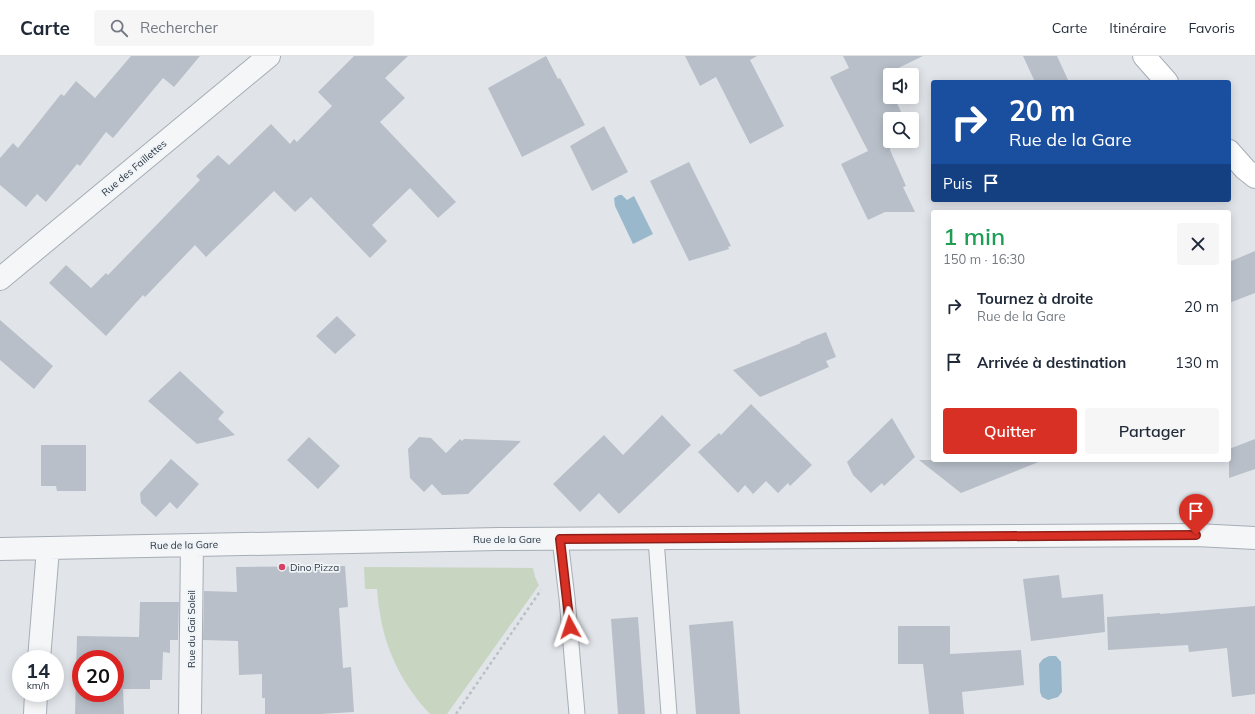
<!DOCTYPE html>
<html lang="fr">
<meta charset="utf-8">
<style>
:root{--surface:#fff;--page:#f6f6f7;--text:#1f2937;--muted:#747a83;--line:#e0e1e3;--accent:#d93025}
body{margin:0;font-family:Mulish,sans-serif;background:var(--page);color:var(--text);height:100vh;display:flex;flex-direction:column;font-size:15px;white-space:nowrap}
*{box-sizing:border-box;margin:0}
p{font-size:13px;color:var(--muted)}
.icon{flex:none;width:22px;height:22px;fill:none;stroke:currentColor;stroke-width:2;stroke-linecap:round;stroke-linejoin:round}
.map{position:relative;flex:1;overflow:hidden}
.panel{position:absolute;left:931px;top:154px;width:300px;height:252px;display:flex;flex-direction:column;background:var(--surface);border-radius:4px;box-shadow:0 2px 10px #0003}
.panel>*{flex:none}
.guide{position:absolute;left:931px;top:24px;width:300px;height:122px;border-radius:4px;box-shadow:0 2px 10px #0003;background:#1a4fa0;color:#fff;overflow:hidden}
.fabs{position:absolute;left:883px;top:12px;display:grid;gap:8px}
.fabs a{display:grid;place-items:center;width:36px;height:36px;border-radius:4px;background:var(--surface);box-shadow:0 2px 10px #0003;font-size:20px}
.speed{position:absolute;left:12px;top:594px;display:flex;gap:8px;font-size:20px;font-weight:700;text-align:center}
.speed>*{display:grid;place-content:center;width:52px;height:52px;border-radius:50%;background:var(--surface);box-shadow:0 2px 10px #0003;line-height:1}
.speed small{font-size:10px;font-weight:400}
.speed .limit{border:6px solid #d22;background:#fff;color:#111}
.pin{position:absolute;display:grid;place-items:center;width:34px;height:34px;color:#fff;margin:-41px -17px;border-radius:50% 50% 50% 0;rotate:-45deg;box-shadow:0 0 4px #0007}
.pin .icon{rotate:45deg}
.me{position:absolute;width:44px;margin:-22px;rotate:355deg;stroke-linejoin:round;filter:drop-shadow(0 0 3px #0008)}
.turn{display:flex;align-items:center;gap:14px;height:84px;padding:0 12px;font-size:18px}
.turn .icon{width:52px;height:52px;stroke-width:2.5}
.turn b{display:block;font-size:28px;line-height:34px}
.then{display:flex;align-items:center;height:38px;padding:0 12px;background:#0003;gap:8px;font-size:15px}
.round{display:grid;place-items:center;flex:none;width:42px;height:42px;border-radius:4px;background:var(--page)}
.overview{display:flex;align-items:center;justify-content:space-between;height:68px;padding:0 12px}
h1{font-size:24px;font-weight:600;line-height:30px;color:#1e9e55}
.cta{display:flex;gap:8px;margin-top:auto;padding:8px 12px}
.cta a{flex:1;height:46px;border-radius:4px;background:var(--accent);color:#fff;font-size:16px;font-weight:600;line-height:46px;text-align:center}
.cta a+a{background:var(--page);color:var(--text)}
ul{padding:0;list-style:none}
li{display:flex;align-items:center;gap:12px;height:56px;padding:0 12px}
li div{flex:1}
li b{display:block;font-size:15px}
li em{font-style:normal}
header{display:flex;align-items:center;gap:24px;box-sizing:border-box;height:56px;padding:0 20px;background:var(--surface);border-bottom:1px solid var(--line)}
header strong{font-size:19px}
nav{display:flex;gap:22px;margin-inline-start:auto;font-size:14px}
.search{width:280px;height:36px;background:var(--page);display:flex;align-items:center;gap:10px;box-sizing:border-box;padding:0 14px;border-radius:4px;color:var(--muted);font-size:15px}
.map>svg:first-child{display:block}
.green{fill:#c8d5c1}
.water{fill:#9ab8cc}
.building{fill:#b8bfc8;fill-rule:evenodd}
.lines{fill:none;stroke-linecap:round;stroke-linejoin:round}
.service-casing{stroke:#a6adb5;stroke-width:17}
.minor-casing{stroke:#a6adb5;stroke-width:24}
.secondary-casing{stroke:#a6adb5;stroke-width:24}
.path{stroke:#bbc0c5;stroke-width:2.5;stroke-dasharray:3 3;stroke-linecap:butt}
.service{stroke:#f4f6f8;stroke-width:15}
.minor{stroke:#f4f6f8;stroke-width:22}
.secondary{stroke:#fff;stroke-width:22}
.route-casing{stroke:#8d1f18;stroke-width:10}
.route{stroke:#d93025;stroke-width:7}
.poi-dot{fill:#d54066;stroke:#f0f4f7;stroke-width:1.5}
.labels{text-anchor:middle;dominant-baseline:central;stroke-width:3.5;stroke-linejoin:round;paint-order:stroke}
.street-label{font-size:10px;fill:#283543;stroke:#f0f4f7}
.poi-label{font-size:10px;fill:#283543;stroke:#f0f4f7;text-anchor:start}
</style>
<header>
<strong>Carte</strong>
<div class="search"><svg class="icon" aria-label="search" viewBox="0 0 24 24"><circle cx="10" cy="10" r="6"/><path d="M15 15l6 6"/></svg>Rechercher</div>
<nav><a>Carte</a><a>Itinéraire</a><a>Favoris</a></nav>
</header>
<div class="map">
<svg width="1255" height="658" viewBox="0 0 1255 658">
<rect width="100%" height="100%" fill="#e1e5ea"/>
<path class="green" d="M 364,511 L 533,512 L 535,521 L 539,529 L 447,658 L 430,658 C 404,631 385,594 380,557 C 378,549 378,541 377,533 L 365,533 Z"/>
<path class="water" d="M 619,139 L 622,139 L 627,144 L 634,140 L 653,178 L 633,188 L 615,150 L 614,142 Z
M 1049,600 L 1056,600 L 1061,606 L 1062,636 L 1058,641 L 1048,644 L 1042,641 L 1040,636 L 1039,608 L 1043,603 Z"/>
<path class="building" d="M 131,0 L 200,0 L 174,31 L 163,22 L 113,82 L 106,76 L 80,110 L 77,108 L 46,146 L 37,138 L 26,151 L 0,129 L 0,102 L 13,87 L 18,92 L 61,38 L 64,40 L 76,25 L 95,42 Z
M 354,0 L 408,0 L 385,22 L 405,42 L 380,66 L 456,146 L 438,162 L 410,132 L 372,169 L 387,185 L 370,202 L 311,141 L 295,156 L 274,135 L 206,201 L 195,189 L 145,241 L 143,239 L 106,280 L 49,227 L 66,209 L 91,232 L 106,217 L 108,219 L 200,124 L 196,120 L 218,99 L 229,109 L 271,68 L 290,88 L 294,83 L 297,86 L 332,50 L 318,36 Z
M 546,0 L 558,23 L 560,22 L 585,69 L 522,101 L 488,32 Z
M 685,0 L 757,0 L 750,4 L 784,70 L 750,88 L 716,21 L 700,30 Z
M 843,0 L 923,0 L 884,19 L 890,32 L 890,41 L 894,41 L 904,62 L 890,63 L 890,94 L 906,130 L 903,131 L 915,156 L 885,156 L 868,164 L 841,108 L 868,95 L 830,21 L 849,12 Z
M 1023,0 L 1057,0 L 1069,26 L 1035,26 Z
M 604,70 L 628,116 L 592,135 L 570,90 Z
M 689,106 L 731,190 L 728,191 L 729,193 L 689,205 L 650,125 Z
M 1255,195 L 1255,237 L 1229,247 L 1229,206 Z
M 337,260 L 356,279 L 335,298 L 316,280 Z
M 0,264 L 53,310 L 34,333 L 0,304 Z
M 826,276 L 836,301 L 826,305 L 829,311 L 760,341 L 733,314 L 801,287 L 800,286 Z
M 180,315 L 224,356 L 218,363 L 235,379 L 197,388 L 148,345 Z
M 751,348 L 812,409 L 790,430 L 788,427 L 778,437 L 766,425 L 753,438 L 745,429 L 738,437 L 698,396 L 719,377 L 721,379 Z
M 662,359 L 691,389 L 619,458 L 599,437 L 580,456 L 553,428 L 604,379 L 623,399 Z
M 892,362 L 915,401 L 884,430 L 882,427 L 871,437 L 853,419 L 847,406 Z
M 309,381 L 340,410 L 318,433 L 287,404 Z
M 419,381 L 431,382 L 446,397 L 460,383 L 462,385 L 464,383 L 521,385 L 468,438 L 442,439 L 432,428 L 424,436 L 410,422 L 408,393 Z
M 1255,383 L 1255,413 L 1229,422 L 1229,393 Z
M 41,389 L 86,389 L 86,435 L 57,435 L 56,430 L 41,430 Z
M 171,403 L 199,428 L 177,453 L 170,446 L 156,461 L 141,447 L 140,437 Z
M 919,404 L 1041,404 L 1041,405 L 961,437 Z
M 345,510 L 348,551 L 339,552 L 343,612 L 351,611 L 354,656 L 320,658 L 265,658 L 265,642 L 262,642 L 262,618 L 239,619 L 238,585 L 203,584 L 204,535 L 237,536 L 236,511 Z
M 1059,519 L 1062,542 L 1103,538 L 1105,576 L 1031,585 L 1023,523 Z
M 140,546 L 179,546 L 178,584 L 170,584 L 170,597 L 163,596 L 162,624 L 150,624 L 150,633 L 123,633 L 124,658 L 75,658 L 77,580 L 139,581 ZM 81,603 L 115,603 L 115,637 L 81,637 Z
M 1255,550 L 1255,638 L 1232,641 L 1227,592 L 1189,596 L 1188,589 L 1108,594 L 1107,561 L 1160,557 L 1160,558 Z
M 638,561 L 645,658 L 618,658 L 611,563 Z
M 733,565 L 740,658 L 696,658 L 689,569 Z
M 898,570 L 950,570 L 950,598 L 1021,594 L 1024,629 L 962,636 L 964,658 L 929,658 L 923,608 L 898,608 Z"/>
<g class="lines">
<defs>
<path id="service" d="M 560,483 L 567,542 L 577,658
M 656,483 L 669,658"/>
<path id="minor" d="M 0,223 L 269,0
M 0,493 L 499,483 L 1196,479 L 1255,482
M 39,603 L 48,493
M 35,658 L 36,637
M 190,658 L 192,489"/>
<path id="secondary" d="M 1144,0 L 1167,26
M 1229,95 L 1245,113 L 1255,121"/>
</defs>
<use href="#service" class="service-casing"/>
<use href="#minor" class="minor-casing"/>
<use href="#secondary" class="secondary-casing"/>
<path class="path" d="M 456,658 L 541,534"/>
<use href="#service" class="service"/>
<use href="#minor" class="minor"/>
<use href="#secondary" class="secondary"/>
</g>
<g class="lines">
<defs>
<path id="route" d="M 570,571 L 560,483 L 1196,479"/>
</defs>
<use href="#route" class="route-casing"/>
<use href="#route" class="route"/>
</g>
<circle class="poi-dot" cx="282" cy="511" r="4"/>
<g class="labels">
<g class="street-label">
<text transform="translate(134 112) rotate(-40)">Rue des Faillettes</text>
<text x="507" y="483">Rue de la Gare</text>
<text transform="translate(184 489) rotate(-1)">Rue de la Gare</text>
<text transform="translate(191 573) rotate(-90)">Rue du Gai Soleil</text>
</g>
<g class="poi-label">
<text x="290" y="511">Dino Pizza</text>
</g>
</g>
</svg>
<div class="fabs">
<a><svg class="icon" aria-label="sound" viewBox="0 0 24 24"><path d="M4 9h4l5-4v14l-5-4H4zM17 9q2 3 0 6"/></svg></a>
<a><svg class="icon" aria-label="search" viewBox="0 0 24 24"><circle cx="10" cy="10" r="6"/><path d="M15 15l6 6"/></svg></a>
</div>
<div class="speed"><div>14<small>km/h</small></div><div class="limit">20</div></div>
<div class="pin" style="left:1196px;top:479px;background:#d93025"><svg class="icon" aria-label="arrive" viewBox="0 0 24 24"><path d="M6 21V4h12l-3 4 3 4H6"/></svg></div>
<svg class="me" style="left:570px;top:571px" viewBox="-20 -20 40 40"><path d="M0-17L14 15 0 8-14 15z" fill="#d93025" stroke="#fff" stroke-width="4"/></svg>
<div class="guide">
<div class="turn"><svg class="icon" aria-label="right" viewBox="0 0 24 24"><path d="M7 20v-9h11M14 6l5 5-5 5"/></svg><div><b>20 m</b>Rue de la Gare</div></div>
<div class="then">Puis<svg class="icon" aria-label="arrive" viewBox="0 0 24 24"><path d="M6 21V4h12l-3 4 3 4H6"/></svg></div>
</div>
<section class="panel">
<div class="overview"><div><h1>1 min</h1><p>150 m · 16:30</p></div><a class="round"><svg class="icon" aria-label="close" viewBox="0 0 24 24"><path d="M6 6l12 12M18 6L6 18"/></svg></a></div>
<ul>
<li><svg class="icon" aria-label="right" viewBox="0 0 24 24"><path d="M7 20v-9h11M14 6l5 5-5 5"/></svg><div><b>Tournez à droite</b><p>Rue de la Gare</p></div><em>20 m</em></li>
<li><svg class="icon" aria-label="arrive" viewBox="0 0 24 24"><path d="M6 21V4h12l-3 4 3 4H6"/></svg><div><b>Arrivée à destination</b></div><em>130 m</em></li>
</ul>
<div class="cta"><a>Quitter</a><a>Partager</a></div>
</section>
</div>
